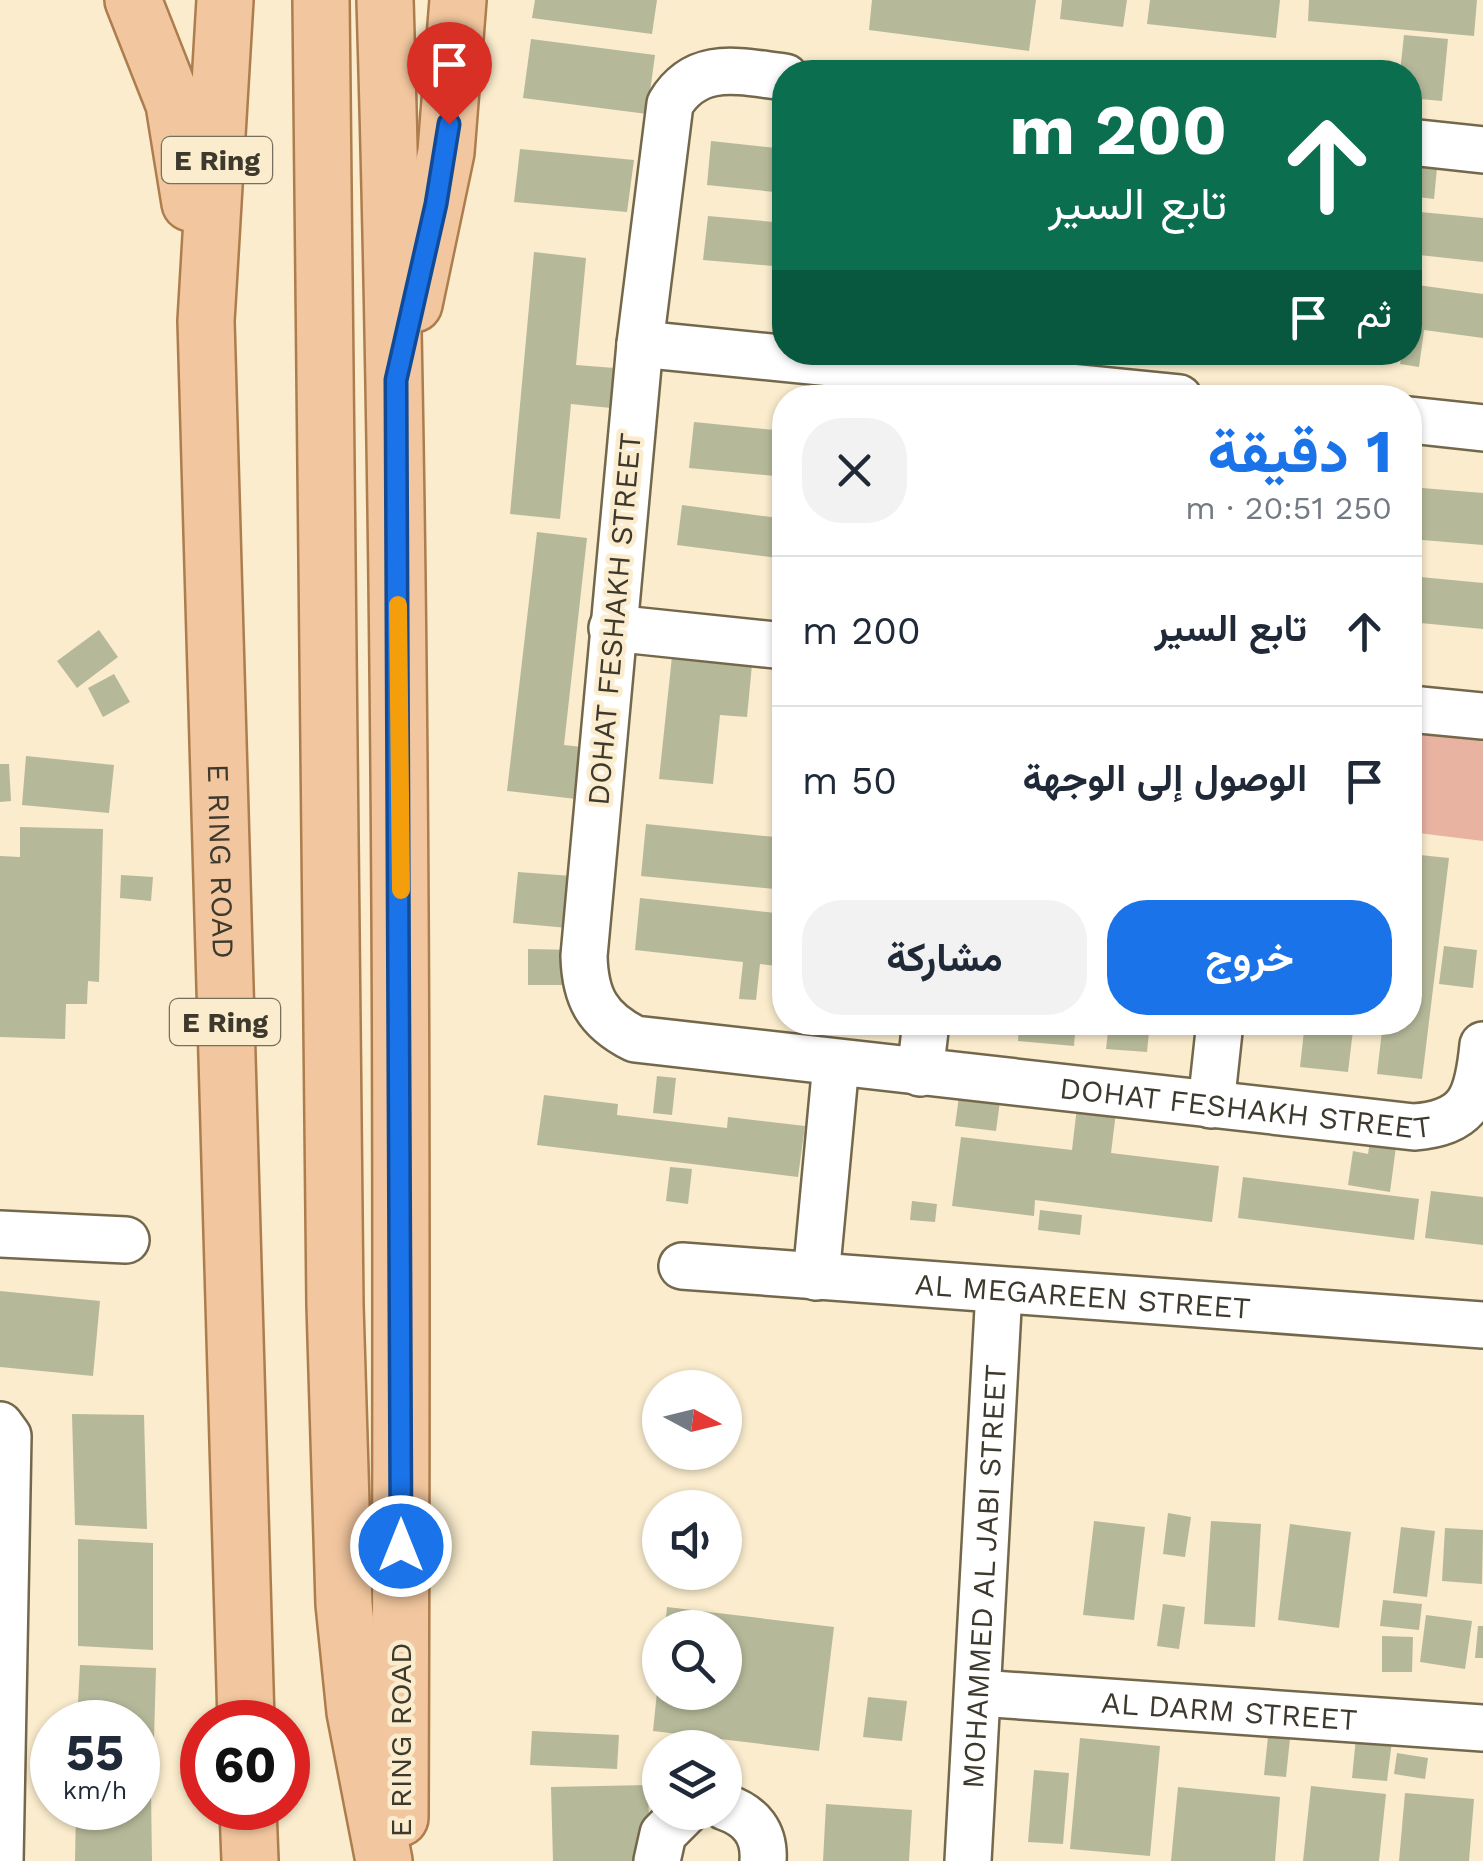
<!DOCTYPE html>
<html lang="ar">
<meta charset="utf-8">
<style>
:root{--surface:#fff;--page:#f2f2f3;--text:#1f2937;--muted:#747a83;--line:#e0e1e3;--accent:#1a73e8}
body{margin:0;font-family:"Work Sans",Vazirmatn,sans-serif;background:var(--page);color:var(--text);direction:rtl;height:100vh;display:flex;flex-direction:column;font-size:38px;white-space:nowrap}
*{box-sizing:border-box;margin:0}
p{font-size:32px;color:var(--muted)}
.icon{flex:none;width:55px;height:55px;fill:none;stroke:currentColor;stroke-width:2;stroke-linecap:round;stroke-linejoin:round}
.map{position:relative;flex:1;overflow:hidden;direction:ltr}
.drawer{position:absolute;left:772px;top:385px;width:650px;height:650px;display:flex;flex-direction:column;background:var(--surface);border-radius:40px;box-shadow:0 2px 8px #0004;direction:rtl}
.drawer>*{flex:none}
.banner{position:absolute;left:772px;top:60px;width:650px;height:305px;border-radius:40px;box-shadow:0 2px 8px #0004;direction:rtl;background:#0b6e4f;color:#fff;overflow:hidden}
.needle{width:65px;rotate:97deg}
.fabs{position:absolute;left:642px;top:1370px;display:grid;gap:20px}
.fabs a{display:grid;place-items:center;width:100px;height:100px;border-radius:50%;background:var(--surface);box-shadow:0 2px 8px #0004;font-size:50px}
.speed{position:absolute;left:30px;top:1700px;display:flex;gap:20px;font-size:50px;font-weight:700;text-align:center}
.speed>*{display:grid;place-content:center;width:130px;height:130px;border-radius:50%;background:var(--surface);box-shadow:0 2px 8px #0004;line-height:1}
.speed small{font-size:25px;font-weight:400}
.speed .limit{border:15px solid #d22;background:#fff;color:#111}
.pin{position:absolute;display:grid;place-items:center;width:85px;height:85px;color:#fff;margin:-102px -42px;border-radius:50% 50% 50% 0;rotate:-45deg;box-shadow:0 0 10px #0007}
.pin .icon{rotate:45deg}
.me{position:absolute;width:110px;margin:-55px;rotate:0deg;stroke-linejoin:round;filter:drop-shadow(0 0 8px #0008)}
.turn{display:flex;align-items:center;gap:35px;height:210px;padding:0 30px;font-size:45px}
.turn .icon{width:130px;height:130px;stroke-width:2.5}
.turn b{display:block;font-size:70px;line-height:85px}
.then{display:flex;align-items:center;height:95px;padding:0 30px;background:#0003;gap:20px;font-size:38px}
.round{display:grid;place-items:center;flex:none;width:105px;height:105px;border-radius:40px;background:var(--page)}
.overview{display:flex;align-items:center;justify-content:space-between;height:170px;padding:0 30px}
h1{font-size:60px;font-weight:700;line-height:75px;color:var(--accent)}
.cta{display:flex;gap:20px;margin-top:auto;padding:20px 30px}
.cta a{flex:1;height:115px;border-radius:40px;background:var(--accent);color:#fff;font-size:40px;font-weight:700;line-height:115px;text-align:center}
.cta a+a{background:var(--page);color:var(--text)}
ul{padding:0;list-style:none}
li{display:flex;align-items:center;gap:30px;height:150px;padding:0 30px;border-top:2px solid var(--line)}
li div{flex:1}
li b{display:block;font-size:38px}
li em{font-style:normal}
.map>svg:first-child{display:block}
.green{fill:#e9b3a2}
.building{fill:#b6b999}
.lines{fill:none;stroke-linecap:round;stroke-linejoin:round}
.minor-casing{stroke:#74684c;stroke-width:50}
.major-casing{stroke:#ae7d4e;stroke-width:60}
.minor{stroke:#fff;stroke-width:45}
.major{stroke:#f2c79f;stroke-width:55}
.route-casing{stroke:#114b97;stroke-width:25}
.route{stroke:#1a73e8;stroke-width:18}
.slow{stroke:#f59e0b;stroke-width:18}
.labels{text-anchor:middle;dominant-baseline:central;stroke-width:9;stroke-linejoin:round;paint-order:stroke}
.shield{fill:#faeccd;stroke:#766f5d;stroke-width:2.5}
.shield-label{font-size:28px;font-weight:bold;fill:#3e392d}
.street-label{font-size:30px;fill:#3e392d;stroke:#faeccd}
</style>
<div class="map">
<svg width="1483" height="1861" viewBox="0 0 1483 1861">
<rect width="100%" height="100%" fill="#faeccd"/>
<path class="green" d="M 1410,725 L 1483,734 L 1483,841 L 1410,832 Z"/>
<path class="building" d="M 535,0 L 657,0 L 652,34 L 532,18 Z
M 872,0 L 1036,0 L 1029,51 L 869,30 Z
M 1062,0 L 1127,0 L 1123,27 L 1060,19 Z
M 1150,0 L 1280,0 L 1276,38 L 1147,24 Z
M 1309,0 L 1477,0 L 1474,36 L 1308,21 Z
M 1404,35 L 1448,39 L 1442,101 L 1410,98 L 1410,72 L 1400,72 Z
M 531,39 L 655,55 L 647,114 L 523,98 Z
M 711,141 L 785,149 L 785,193 L 707,185 Z
M 520,149 L 634,160 L 627,212 L 514,202 Z
M 1410,155 L 1438,158 L 1434,199 L 1410,196 Z
M 1410,211 L 1483,218 L 1483,262 L 1410,254 Z
M 708,216 L 785,223 L 785,267 L 703,260 Z
M 534,252 L 586,258 L 576,365 L 615,368 L 611,408 L 571,404 L 560,519 L 510,514 Z
M 1410,284 L 1483,294 L 1483,338 L 1424,330 L 1419,367 L 1400,364 L 1402,352 L 1410,352 Z
M 820,383 L 842,384 L 840,398 L 819,398 Z
M 694,422 L 785,431 L 785,477 L 689,468 Z
M 1410,487 L 1483,493 L 1483,545 L 1410,539 Z
M 682,505 L 785,519 L 785,559 L 677,545 Z
M 537,532 L 587,538 L 564,745 L 582,747 L 576,799 L 507,791 Z
M 1410,576 L 1483,583 L 1483,629 L 1410,622 Z
M 783,577 L 785,577 L 785,601 L 779,600 Z
M 99,630 L 118,657 L 77,688 L 57,661 Z
M 673,647 L 753,654 L 747,717 L 720,715 L 713,784 L 659,779 Z
M 114,674 L 130,702 L 103,717 L 88,688 Z
M 26,756 L 114,765 L 109,813 L 22,805 Z
M 0,764 L 9,764 L 11,801 L 0,802 Z
M 646,824 L 785,838 L 785,890 L 641,876 Z
M 20,827 L 103,829 L 99,982 L 88,981 L 87,1004 L 66,1004 L 65,1039 L 0,1037 L 0,856 L 20,857 Z
M 1410,854 L 1449,858 L 1422,1079 L 1377,1074 L 1383,1022 L 1410,1022 Z
M 518,872 L 572,876 L 568,928 L 513,923 Z
M 121,875 L 153,877 L 151,901 L 120,898 Z
M 640,898 L 785,914 L 785,967 L 760,964 L 756,1000 L 739,999 L 743,962 L 635,950 Z
M 1444,946 L 1477,950 L 1473,988 L 1439,984 Z
M 528,949 L 575,950 L 575,985 L 528,985 Z
M 1019,1022 L 1076,1022 L 1074,1046 L 1018,1041 Z
M 1109,1022 L 1150,1022 L 1147,1052 L 1106,1049 Z
M 1305,1022 L 1354,1022 L 1348,1072 L 1300,1067 Z
M 657,1076 L 676,1078 L 672,1115 L 653,1113 Z
M 544,1095 L 618,1104 L 617,1115 L 727,1128 L 728,1117 L 805,1126 L 798,1177 L 537,1145 Z
M 959,1096 L 1000,1101 L 996,1131 L 955,1126 Z
M 1077,1107 L 1116,1112 L 1111,1153 L 1219,1166 L 1212,1222 L 1035,1200 L 1034,1216 L 952,1206 L 961,1137 L 1072,1150 Z
M 1371,1135 L 1397,1139 L 1390,1192 L 1348,1185 L 1353,1151 L 1368,1154 Z
M 670,1167 L 692,1169 L 688,1204 L 666,1201 Z
M 1243,1177 L 1419,1199 L 1414,1240 L 1238,1218 Z
M 1431,1191 L 1483,1197 L 1483,1245 L 1425,1238 Z
M 912,1201 L 937,1204 L 935,1222 L 910,1220 Z
M 1040,1210 L 1082,1215 L 1080,1235 L 1038,1230 Z
M 0,1291 L 100,1301 L 93,1376 L 0,1367 Z
M 72,1414 L 144,1415 L 147,1529 L 75,1525 Z
M 1168,1513 L 1191,1517 L 1185,1557 L 1163,1554 Z
M 1094,1521 L 1145,1527 L 1134,1620 L 1083,1615 Z
M 1211,1521 L 1261,1524 L 1255,1627 L 1204,1624 Z
M 1290,1524 L 1351,1532 L 1339,1628 L 1278,1620 Z
M 1401,1527 L 1435,1531 L 1427,1597 L 1393,1593 Z
M 1445,1528 L 1483,1530 L 1482,1584 L 1442,1581 Z
M 78,1539 L 153,1543 L 153,1650 L 78,1646 Z
M 1383,1600 L 1422,1604 L 1419,1630 L 1380,1626 Z
M 1163,1604 L 1185,1607 L 1179,1649 L 1157,1646 Z
M 667,1607 L 834,1627 L 819,1751 L 653,1731 L 657,1692 L 725,1692 L 725,1628 L 665,1628 Z
M 1426,1615 L 1472,1621 L 1465,1669 L 1420,1662 Z
M 1478,1626 L 1483,1626 L 1483,1658 L 1475,1658 Z
M 1382,1636 L 1413,1637 L 1412,1672 L 1382,1672 Z
M 80,1665 L 156,1668 L 153,1775 L 138,1774 L 138,1722 L 77,1722 Z
M 868,1697 L 907,1701 L 902,1741 L 863,1737 Z
M 1269,1727 L 1291,1729 L 1286,1777 L 1264,1775 Z
M 532,1731 L 619,1735 L 617,1769 L 530,1765 Z
M 1356,1737 L 1392,1741 L 1387,1781 L 1352,1778 Z
M 1080,1738 L 1160,1746 L 1150,1856 L 1070,1849 Z
M 1397,1753 L 1428,1758 L 1425,1779 L 1394,1774 Z
M 1034,1770 L 1069,1773 L 1063,1844 L 1028,1842 Z
M 648,1785 L 650,1861 L 553,1861 L 551,1787 Z
M 1311,1786 L 1386,1794 L 1379,1861 L 1303,1861 Z
M 1178,1787 L 1280,1797 L 1275,1861 L 1171,1861 Z
M 138,1791 L 151,1792 L 152,1861 L 75,1861 L 76,1808 L 138,1808 Z
M 1405,1793 L 1474,1799 L 1469,1861 L 1399,1861 Z
M 826,1804 L 912,1810 L 909,1861 L 823,1861 Z"/>
<g class="lines">
<defs>
<g id="minor">
<path id="s1" d="M 785,77 C 740,72 697,59 670,104 L 640,344 L 584,956 C 585,997 597,1020 635,1039 L 1414,1127 C 1471,1123 1478,1096 1483,1045"/>
<path d="M 1410,142 L 1483,150"/>
<path d="M 640,344 L 1179,398"/>
<path d="M 1410,420 L 1483,428"/>
<path d="M 612,628 L 785,646"/>
<path d="M 1410,709 L 1483,716"/>
<path d="M 920,1073 L 926,1022"/>
<path d="M 1211,1105 L 1220,1022"/>
<path d="M 0,1234 L 126,1240"/>
<path id="s2" d="M 682,1266 L 1483,1325"/>
<path d="M 816,1277 L 836,1063"/>
<path d="M 0,1425 L 8,1436 L 0,1861"/>
<path id="s3" d="M 978,1693 L 1483,1728"/>
<path d="M 725,1807 C 751,1816 765,1833 763,1861"/>
<path d="M 657,1861 L 663,1834 L 685,1812"/>
<path id="s4" d="M 968,1861 L 999,1290"/>
</g>
<g id="major">
<path d="M 133,0 L 174,104 L 190,203"/>
<path id="s5" d="M 225,0 L 206,321 L 246,1722"/>
<path d="M 321,0 L 335,1305 L 344,1604 L 355,1712 L 384,1861"/>
<path d="M 385,0 C 403,606 402,1212 400,1818"/>
<path d="M 414,304 L 446,152 L 458,0"/>
<path d="M 248,1808 L 250,1861"/>
</g>
</defs>
<use href="#minor" class="minor-casing"/>
<use href="#major" class="major-casing"/>
<use href="#minor" class="minor"/>
<use href="#major" class="major"/>
</g>
<g class="lines">
<defs>
<path id="route" d="M 401,1546 L 396,380 L 436,204 L 449,124"/>
</defs>
<use href="#route" class="route-casing"/>
<use href="#route" class="route"/>
<path class="slow" d="M 398,605 L 401,890"/>
</g>
<g class="labels">
<g class="shield">
<rect x="162" y="137" width="110" height="46" rx="8"/>
<rect x="170" y="999" width="110" height="46" rx="8"/>
</g>
<g class="shield-label">
<text x="217" y="160">E Ring</text>
<text x="225" y="1022">E Ring</text>
</g>
<g class="street-label">
<text transform="translate(614 619) rotate(-85)">DOHAT FESHAKH STREET</text>
<text stroke="none"><textPath href="#s5" startOffset="862">E RING ROAD</textPath></text>
<text stroke="none"><textPath href="#s1" startOffset="1702">DOHAT FESHAKH STREET</textPath></text>
<text stroke="none"><textPath href="#s2" startOffset="402">AL MEGAREEN STREET</textPath></text>
<text stroke="none"><textPath href="#s4" startOffset="285">MOHAMMED AL JABI STREET</textPath></text>
<text stroke="none"><textPath href="#s3" startOffset="252">AL DARM STREET</textPath></text>
<text transform="translate(400 1740) rotate(-90)">E RING ROAD</text>
</g>
</g>
</svg>
<div class="fabs">
<a><svg class="needle" viewBox="-14 -14 28 28"><path d="M0-13l5 13h-10z" fill="#e53935"/><path d="M0 13l5-13h-10z" fill="#747a83"/></svg></a>
<a><svg class="icon" aria-label="sound" viewBox="0 0 24 24"><path d="M4 9h4l5-4v14l-5-4H4zM17 9q2 3 0 6"/></svg></a>
<a><svg class="icon" aria-label="search" viewBox="0 0 24 24"><circle cx="10" cy="10" r="6"/><path d="M15 15l6 6"/></svg></a>
<a><svg class="icon" aria-label="layers" viewBox="0 0 24 24"><path d="M12 4l9 5-9 5-9-5zM3 14l9 5 9-5"/></svg></a>
</div>
<div class="speed"><div>55<small>km/h</small></div><div class="limit">60</div></div>
<div class="pin" style="left:449px;top:124px;background:#d93025"><svg class="icon" aria-label="arrive" viewBox="0 0 24 24"><path d="M6 21V4h12l-3 4 3 4H6"/></svg></div>
<svg class="me" style="left:401px;top:1546px" viewBox="-20 -20 40 40"><circle r="17" fill="#1a73e8" stroke="#fff" stroke-width="3"/><path d="M0-11L8 9 0 5-8 9z" fill="#fff"/></svg>
<div class="banner">
<div class="turn"><svg class="icon" aria-label="ahead" viewBox="0 0 24 24"><path d="M12 20V5M6 11l6-6 6 6"/></svg><div><b>200 m</b>تابع السير</div></div>
<div class="then">ثم<svg class="icon" aria-label="arrive" viewBox="0 0 24 24"><path d="M6 21V4h12l-3 4 3 4H6"/></svg></div>
</div>
<section class="drawer">
<div class="overview"><div><h1>1 دقيقة</h1><p>250 m · 20:51</p></div><a class="round"><svg class="icon" aria-label="close" viewBox="0 0 24 24"><path d="M6 6l12 12M18 6L6 18"/></svg></a></div>
<ul>
<li><svg class="icon" aria-label="ahead" viewBox="0 0 24 24"><path d="M12 20V5M6 11l6-6 6 6"/></svg><div><b>تابع السير</b></div><em>200 m</em></li>
<li><svg class="icon" aria-label="arrive" viewBox="0 0 24 24"><path d="M6 21V4h12l-3 4 3 4H6"/></svg><div><b>الوصول إلى الوجهة</b></div><em>50 m</em></li>
</ul>
<div class="cta"><a>خروج</a><a>مشاركة</a></div>
</section>
</div>
